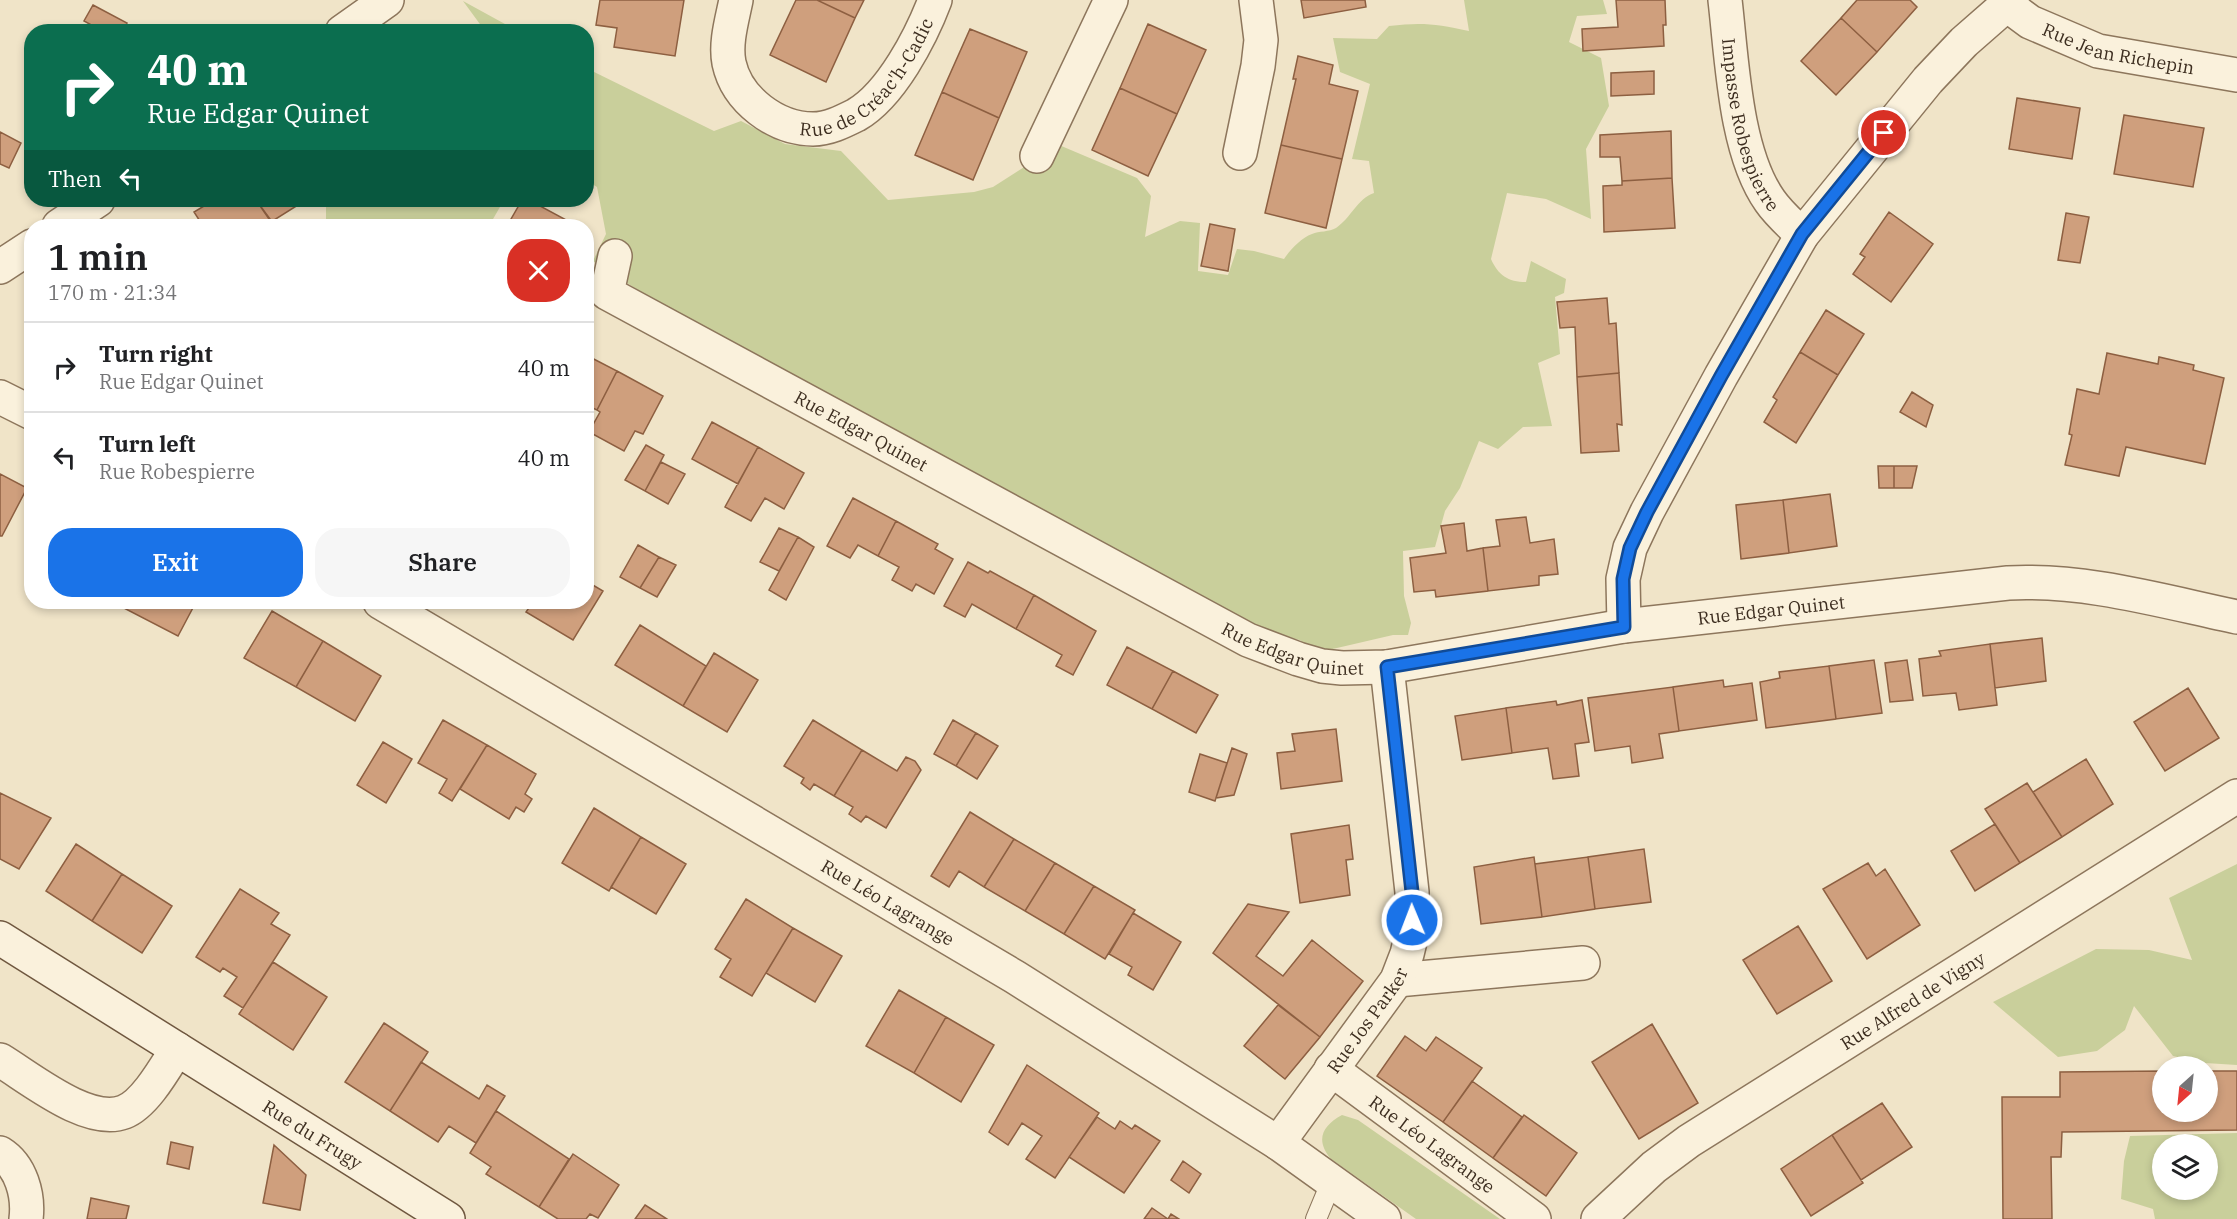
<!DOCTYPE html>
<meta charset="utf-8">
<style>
:root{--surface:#fff;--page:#f6f6f6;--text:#202124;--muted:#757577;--line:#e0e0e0;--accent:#1a73e8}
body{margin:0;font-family:"IBM Plex Serif",serif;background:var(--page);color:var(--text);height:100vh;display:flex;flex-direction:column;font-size:22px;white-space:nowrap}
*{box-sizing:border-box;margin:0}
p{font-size:20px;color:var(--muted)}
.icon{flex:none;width:33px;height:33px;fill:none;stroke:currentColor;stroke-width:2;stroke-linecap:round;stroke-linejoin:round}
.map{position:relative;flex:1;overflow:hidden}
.side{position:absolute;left:24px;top:219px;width:570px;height:390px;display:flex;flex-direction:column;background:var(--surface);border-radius:24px;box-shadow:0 3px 9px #0003}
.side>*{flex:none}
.hud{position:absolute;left:24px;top:24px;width:570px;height:183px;border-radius:24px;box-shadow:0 3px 9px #0003;background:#0b6e4f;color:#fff;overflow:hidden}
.needle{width:39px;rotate:207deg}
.buttons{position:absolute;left:2152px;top:1056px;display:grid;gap:12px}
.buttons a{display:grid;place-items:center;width:66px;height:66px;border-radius:50%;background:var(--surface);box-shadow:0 3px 9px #0003;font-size:30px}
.pin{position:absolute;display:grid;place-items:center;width:51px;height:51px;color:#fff;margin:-26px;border:3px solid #fff;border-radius:50%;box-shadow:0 2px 6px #0007}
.me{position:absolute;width:66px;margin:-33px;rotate:359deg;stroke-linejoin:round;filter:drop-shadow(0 0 4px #0008)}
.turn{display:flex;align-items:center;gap:21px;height:126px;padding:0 24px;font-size:27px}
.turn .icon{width:78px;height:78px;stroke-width:2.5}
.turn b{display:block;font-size:42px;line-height:51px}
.then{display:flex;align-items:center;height:57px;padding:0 24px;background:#0003;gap:12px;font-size:22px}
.round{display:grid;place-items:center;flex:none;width:63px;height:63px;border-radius:24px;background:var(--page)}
.head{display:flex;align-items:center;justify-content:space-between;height:102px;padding:0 24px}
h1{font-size:36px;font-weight:600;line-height:45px}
.primary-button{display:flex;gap:12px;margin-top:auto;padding:12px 24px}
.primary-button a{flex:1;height:69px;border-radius:24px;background:var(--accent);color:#fff;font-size:24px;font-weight:600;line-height:69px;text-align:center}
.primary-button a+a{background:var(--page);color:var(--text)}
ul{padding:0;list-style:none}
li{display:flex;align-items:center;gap:18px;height:90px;padding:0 24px;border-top:2px solid var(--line)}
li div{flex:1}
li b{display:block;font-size:22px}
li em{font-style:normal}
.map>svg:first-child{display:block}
.green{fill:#c9cf9b;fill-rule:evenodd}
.building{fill:#cf9f7d;stroke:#8d5f41;stroke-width:1.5}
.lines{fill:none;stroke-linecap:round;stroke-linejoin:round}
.service-casing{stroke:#8d765c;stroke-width:22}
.minor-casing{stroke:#8d765c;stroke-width:36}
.secondary-casing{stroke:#6f573f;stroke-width:36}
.service{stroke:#faf1dc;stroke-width:20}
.minor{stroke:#faf1dc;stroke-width:33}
.secondary{stroke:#faf1dc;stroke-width:33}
.route-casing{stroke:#114b97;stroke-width:15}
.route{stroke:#1a73e8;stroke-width:10}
.labels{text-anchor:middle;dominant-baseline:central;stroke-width:4.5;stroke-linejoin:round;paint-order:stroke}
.street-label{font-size:18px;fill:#3d2e20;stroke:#f7eed8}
</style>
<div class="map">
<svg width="2237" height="1219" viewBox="0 0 2237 1219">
<rect width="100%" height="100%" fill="#f0e4c8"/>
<path class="green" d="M 1464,0 L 1603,0 L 1607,14 L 1577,16 L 1569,42 L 1601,58 L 1609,106 L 1586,149 L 1591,219 L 1546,199 L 1507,193 L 1491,259 C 1498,275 1508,282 1526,282 L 1531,261 L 1566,279 L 1564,293 L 1555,297 L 1560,354 L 1538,363 L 1552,426 L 1523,427 L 1498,449 L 1479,441 L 1460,488 L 1445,511 L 1435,547 L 1403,551 L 1404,596 L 1411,623 L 1408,635 L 1393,635 L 1324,651 L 1308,647 L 1300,640 L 1259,632 L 669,310 L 593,261 L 606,234 L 597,187 L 587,181 L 586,68 L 714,131 L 741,121 L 785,144 L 841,151 L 888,200 L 974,192 L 993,187 L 1059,145 L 1137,178 L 1151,196 L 1145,237 L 1180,221 L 1200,223 L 1198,271 L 1228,275 L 1237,249 L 1254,251 L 1284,259 C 1290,250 1301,238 1312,234 C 1319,231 1329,232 1336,228 C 1351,218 1357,199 1374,193 L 1369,161 L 1352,159 L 1370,84 L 1340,72 L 1333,38 L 1377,39 L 1389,26 C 1422,22 1437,24 1469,31 Z
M 463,1 L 518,31 L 485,31 Z
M 326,200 L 504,200 L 489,226 L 326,226 Z
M 2237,864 L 2237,1065 L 2205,1063 L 2173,1056 L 2134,1006 L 2125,1030 L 2097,1051 L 2058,1057 L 1993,1002 L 2096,949 L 2149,950 L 2192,960 L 2169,898 Z
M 1342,1115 L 1358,1120 L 1500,1219 L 1416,1219 L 1331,1159 C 1315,1140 1322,1126 1342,1115 Z
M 2237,1133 L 2237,1219 L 2155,1219 L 2153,1209 L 2121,1199 L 2124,1161 L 2130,1136 ZM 2208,1144 L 2208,1190 L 2163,1190 L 2163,1144 Z"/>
<path class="building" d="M 600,0 L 684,0 L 675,56 L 614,47 L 617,28 L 596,25 Z
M 796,0 L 817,0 L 855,18 L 826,82 L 770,55 Z
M 817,0 L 864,0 L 855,18 Z
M 1301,0 L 1365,0 L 1366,7 L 1304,18 Z
M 1616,0 L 1665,0 L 1666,25 L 1663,25 L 1664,46 L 1583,51 L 1582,29 L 1618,27 Z
M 1857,0 L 1910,0 L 1917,7 L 1877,52 L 1841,18 Z
M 93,5 L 127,23 L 122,32 L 104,32 L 84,21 Z
M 1841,18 L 1877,52 L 1836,95 L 1801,61 Z
M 1148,24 L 1206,50 L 1177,114 L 1120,88 Z
M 970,29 L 1027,52 L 999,118 L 942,92 Z
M 1298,56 L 1333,65 L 1329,84 L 1358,91 L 1342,159 L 1281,145 L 1296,79 L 1293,79 Z
M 1654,71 L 1654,94 L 1611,96 L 1611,73 Z
M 1120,88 L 1177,114 L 1148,176 L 1092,150 Z
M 942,92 L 999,118 L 973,180 L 915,155 Z
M 2017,98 L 2080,108 L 2072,159 L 2009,149 Z
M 2124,115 L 2204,128 L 2193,187 L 2114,174 Z
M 1671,131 L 1672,178 L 1622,181 L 1620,157 L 1600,157 L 1600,135 Z
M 0,132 L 21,143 L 9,168 L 0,164 Z
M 1281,145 L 1342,159 L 1326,228 L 1265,213 Z
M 1672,178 L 1675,228 L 1604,232 L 1603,186 L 1622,185 L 1622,181 Z
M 214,200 L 256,200 L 273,223 L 268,226 L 203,226 L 194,212 Z
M 256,200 L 306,200 L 271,222 Z
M 522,200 L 529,200 L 570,222 L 568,226 L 507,226 Z
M 1889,212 L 1933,244 L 1891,302 L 1853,274 L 1865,257 L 1860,254 Z
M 2066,213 L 2089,217 L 2080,263 L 2058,260 Z
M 1210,224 L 1235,229 L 1228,271 L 1201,266 Z
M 1607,298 L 1609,324 L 1616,323 L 1619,373 L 1577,377 L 1575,327 L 1560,328 L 1557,302 Z
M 1826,310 L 1864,334 L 1838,375 L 1800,352 Z
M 1800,352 L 1838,375 L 1796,443 L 1764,422 L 1777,400 L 1773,397 Z
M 2107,353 L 2158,364 L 2159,357 L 2194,365 L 2193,370 L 2224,378 L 2205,464 L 2126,447 L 2119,476 L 2065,465 L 2072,435 L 2069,434 L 2077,389 L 2099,394 Z
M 586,355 L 617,371 L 597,410 L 586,405 Z
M 617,371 L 663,396 L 643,434 L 635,431 L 624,451 L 589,432 L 600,412 L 597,410 Z
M 1619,373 L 1622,425 L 1617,424 L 1619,451 L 1581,453 L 1577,377 Z
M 1912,392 L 1933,405 L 1926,427 L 1900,412 Z
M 712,422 L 758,447 L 738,484 L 692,459 Z
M 646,445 L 664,455 L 645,491 L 625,480 Z
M 758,447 L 804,473 L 784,509 L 765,498 L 751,521 L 725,507 Z
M 661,462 L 685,474 L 668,504 L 645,491 Z
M 1878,466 L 1894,466 L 1894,488 L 1879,488 Z
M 1894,466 L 1917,466 L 1912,488 L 1894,488 Z
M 0,474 L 27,488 L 2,536 L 0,536 Z
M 1830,494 L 1837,546 L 1789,553 L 1783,500 Z
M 853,498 L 896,521 L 878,556 L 858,545 L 850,558 L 827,546 Z
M 1783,500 L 1789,553 L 1741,559 L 1736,505 Z
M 1526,517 L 1530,543 L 1554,539 L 1558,574 L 1539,576 L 1539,585 L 1488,591 L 1483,548 L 1500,546 L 1496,520 Z
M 896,521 L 938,544 L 935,549 L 953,559 L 934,594 L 916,584 L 912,591 L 892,580 L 899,567 L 878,556 Z
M 1464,523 L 1467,551 L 1483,548 L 1488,591 L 1436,597 L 1435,590 L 1414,592 L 1410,558 L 1446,553 L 1441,526 Z
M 779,528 L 798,537 L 779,571 L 760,562 Z
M 798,537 L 814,547 L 786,600 L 769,590 Z
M 638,545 L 659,557 L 640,588 L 620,577 Z
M 659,557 L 676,565 L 657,597 L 640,588 Z
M 968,562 L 988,573 L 990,571 L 1034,595 L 1016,629 L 972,604 L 965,617 L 944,606 Z
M 586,581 L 603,591 L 573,640 L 526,612 L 533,602 L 586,602 Z
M 1034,595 L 1096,631 L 1073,675 L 1056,666 L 1062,655 L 1016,629 Z
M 120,602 L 196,602 L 178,636 L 118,605 Z
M 272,611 L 323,641 L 296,687 L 244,658 Z
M 640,625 L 706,666 L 683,706 L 615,665 Z
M 2042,638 L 2046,681 L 1995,688 L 1990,644 Z
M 323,641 L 381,676 L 355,721 L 296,687 Z
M 1990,644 L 1997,705 L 1959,710 L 1956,693 L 1923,696 L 1919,659 L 1941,656 L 1939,651 Z
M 1127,647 L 1173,671 L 1152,709 L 1107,685 Z
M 714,653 L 758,680 L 727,732 L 683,706 Z
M 1874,660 L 1882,713 L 1836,719 L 1829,666 Z
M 1907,660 L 1913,700 L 1890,702 L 1885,663 Z
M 1829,666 L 1836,719 L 1766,728 L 1760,682 L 1780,678 L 1779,672 Z
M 1173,671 L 1218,695 L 1196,733 L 1152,709 Z
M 1723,680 L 1724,687 L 1752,683 L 1757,720 L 1679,731 L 1673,687 Z
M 1673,687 L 1679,731 L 1659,734 L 1663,758 L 1632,763 L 1630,746 L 1595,751 L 1588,698 Z
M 2188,688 L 2219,738 L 2165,771 L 2134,722 Z
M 1582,700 L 1589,742 L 1575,744 L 1579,776 L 1553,779 L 1548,748 L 1512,753 L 1506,708 L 1556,701 L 1557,705 Z
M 1506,708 L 1512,753 L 1462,760 L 1455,716 Z
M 443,720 L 487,745 L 452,801 L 439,793 L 447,779 L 418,763 Z
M 813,720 L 862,750 L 834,796 L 814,784 L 810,790 L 801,783 L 804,778 L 784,766 Z
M 953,720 L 976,733 L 956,766 L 934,754 Z
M 1336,729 L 1342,781 L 1281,789 L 1277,753 L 1295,751 L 1292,734 Z
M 976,733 L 998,746 L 977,779 L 956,766 Z
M 383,742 L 412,759 L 386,803 L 357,785 Z
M 487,745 L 536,774 L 525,794 L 532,799 L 524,812 L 516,807 L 509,819 L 460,789 Z
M 1232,748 L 1247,754 L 1234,795 L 1216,798 Z
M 862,750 L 897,771 L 906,757 L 915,761 L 921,770 L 886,828 L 866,816 L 861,822 L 849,814 L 853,807 L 834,796 Z
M 1200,754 L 1227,763 L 1215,801 L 1189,792 Z
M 2086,759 L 2113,804 L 2062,837 L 2033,792 Z
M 2027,783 L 2062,837 L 2020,863 L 1985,809 Z
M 0,793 L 51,818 L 19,869 L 0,859 Z
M 594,808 L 641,837 L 609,891 L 562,863 Z
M 970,812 L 1014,839 L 984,887 L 959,871 L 949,887 L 931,876 Z
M 1995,824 L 2020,863 L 1975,891 L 1951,851 Z
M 1349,825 L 1353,859 L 1346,860 L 1350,895 L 1300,903 L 1291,834 Z
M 641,837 L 686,864 L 656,914 L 611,887 Z
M 1014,839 L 1055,863 L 1025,911 L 984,887 Z
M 76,844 L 122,874 L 92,921 L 46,891 Z
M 1644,849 L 1651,902 L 1595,909 L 1588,857 Z
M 1534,857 L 1542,917 L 1481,924 L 1474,867 Z
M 1588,857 L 1595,909 L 1542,917 L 1535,864 Z
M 1055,863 L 1094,886 L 1064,934 L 1025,911 Z
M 1868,863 L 1876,876 L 1885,869 L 1920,925 L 1867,959 L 1823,889 Z
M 122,874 L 172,906 L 142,953 L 92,921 Z
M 1094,886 L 1135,910 L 1105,959 L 1064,934 Z
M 240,889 L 279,913 L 271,924 L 290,935 L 243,1008 L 224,996 L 237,977 L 223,968 L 220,972 L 196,957 Z
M 746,899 L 793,928 L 752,996 L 720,977 L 731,959 L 715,949 Z
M 1248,904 L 1289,912 L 1256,956 L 1283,976 L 1312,940 L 1363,981 L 1320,1037 L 1213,953 Z
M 1133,913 L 1181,942 L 1153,990 L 1128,975 L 1132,967 L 1109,954 Z
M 1798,926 L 1832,981 L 1777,1014 L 1743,960 Z
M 793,928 L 842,956 L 815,1002 L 766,973 Z
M 273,962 L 327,997 L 293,1050 L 239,1014 Z
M 899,990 L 946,1017 L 914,1073 L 866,1046 Z
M 1278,1005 L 1320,1037 L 1285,1079 L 1244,1046 Z
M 946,1017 L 994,1045 L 961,1102 L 914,1073 Z
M 384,1023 L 428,1052 L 390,1111 L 345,1082 Z
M 1652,1024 L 1698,1103 L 1639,1139 L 1592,1062 Z
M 1405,1036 L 1426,1051 L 1436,1037 L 1482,1068 L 1443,1122 L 1377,1076 Z
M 421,1062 L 479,1099 L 487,1085 L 505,1096 L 476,1143 L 449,1126 L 438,1142 L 390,1111 Z
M 1027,1065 L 1099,1113 L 1055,1178 L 1026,1159 L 1042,1136 L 1022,1123 L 1008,1145 L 989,1132 Z
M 2163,1071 L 2163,1112 L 2208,1112 L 2208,1071 L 2237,1071 L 2237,1130 L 2062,1132 L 2061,1157 L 2051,1157 L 2052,1219 L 2003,1219 L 2002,1097 L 2060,1097 L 2060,1072 Z
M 1472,1081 L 1522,1117 L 1493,1158 L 1443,1122 Z
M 1882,1103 L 1912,1147 L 1861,1180 L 1832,1135 Z
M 496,1111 L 569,1159 L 539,1207 L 486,1174 L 491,1167 L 470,1153 Z
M 1524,1115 L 1577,1153 L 1546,1196 L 1493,1158 Z
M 1097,1117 L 1115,1129 L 1120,1121 L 1132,1129 L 1135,1125 L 1160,1141 L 1124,1193 L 1069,1157 Z
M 1832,1135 L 1863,1183 L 1811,1216 L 1781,1169 Z
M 171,1142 L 193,1147 L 189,1169 L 167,1164 Z
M 274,1145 L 306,1175 L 300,1210 L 263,1203 Z
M 573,1154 L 619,1185 L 598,1218 L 590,1214 L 586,1219 L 558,1219 L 539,1207 Z
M 1183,1161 L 1201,1174 L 1189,1193 L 1171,1180 Z
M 91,1198 L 129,1206 L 126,1219 L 87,1219 Z
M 645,1205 L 667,1219 L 635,1219 Z
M 1152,1208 L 1168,1219 L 1171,1214 L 1179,1219 L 1144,1219 Z"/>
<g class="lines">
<defs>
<path id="service" d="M 1316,1219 L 1331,1183"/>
<g id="minor">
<path id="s1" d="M 736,0 C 732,20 725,43 729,63 C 737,100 776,129 813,129 C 828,129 842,122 856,115 C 891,95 921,37 935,0"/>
<path id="s2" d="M 1725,0 C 1732,60 1735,152 1770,201 C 1779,214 1791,224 1802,235"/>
<path id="s3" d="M 2007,5 L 2030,22 L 2098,51 L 2237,75"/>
<path d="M 342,32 L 387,0"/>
<path d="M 1240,153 L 1258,66 L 1261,40 L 1256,0"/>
<path d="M 1037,156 L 1111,0"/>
<path d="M 59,226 L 98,200"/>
<path id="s4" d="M 615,256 L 607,293 L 1248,640 L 1298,659 L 1322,666 L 1342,668 L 1387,667 L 1624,626 L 2008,583 C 2086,579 2161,601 2237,617"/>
<path d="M 0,267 L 32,246"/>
<path d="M 0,397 L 32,413"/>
<path id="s5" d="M 380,602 L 1015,977 L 1278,1143 L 1384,1219"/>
<path d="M 1624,626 L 1623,579 L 1630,548 L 1647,512 L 1721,376 L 1802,235 L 1928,80 L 1964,42 L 2012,0"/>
<path d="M 1397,980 L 1583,963"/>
<path d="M 0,1060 C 30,1078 88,1126 124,1112 C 145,1104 165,1068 177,1049"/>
<path id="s6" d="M 1331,1069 L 1534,1219"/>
<path id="s7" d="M 1278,1143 L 1397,980 L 1407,954 L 1412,933 L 1412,892 L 1387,667"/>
<path d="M 0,1153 C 21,1166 29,1195 26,1219"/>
<path id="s8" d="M 1598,1219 L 1654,1167 L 1689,1141 L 2237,796"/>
</g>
<g id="secondary">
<path id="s9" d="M 0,938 L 448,1219"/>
</g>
</defs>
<use href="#service" class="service-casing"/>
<use href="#minor" class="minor-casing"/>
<use href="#secondary" class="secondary-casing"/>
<use href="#service" class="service"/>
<use href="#minor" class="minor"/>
<use href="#secondary" class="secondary"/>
</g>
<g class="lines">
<defs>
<path id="route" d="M 1412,920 L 1412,892 L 1387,667 L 1624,627 L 1623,579 L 1630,548 L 1647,512 L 1721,376 L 1802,234 L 1884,133"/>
</defs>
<use href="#route" class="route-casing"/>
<use href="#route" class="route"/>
</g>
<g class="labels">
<g class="street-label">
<text stroke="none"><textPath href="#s3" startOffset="122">Rue Jean Richepin</textPath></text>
<text stroke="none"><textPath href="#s1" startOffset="255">Rue de Créac'h-Cadic</textPath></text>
<text stroke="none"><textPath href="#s2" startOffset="128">Impasse Robespierre</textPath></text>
<text stroke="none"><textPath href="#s4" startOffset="327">Rue Edgar Quinet</textPath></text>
<text stroke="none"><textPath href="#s4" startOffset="1299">Rue Edgar Quinet</textPath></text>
<text stroke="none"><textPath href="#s4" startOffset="813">Rue Edgar Quinet</textPath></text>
<text stroke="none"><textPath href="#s5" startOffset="590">Rue Léo Lagrange</textPath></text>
<text stroke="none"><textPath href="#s8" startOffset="384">Rue Alfred de Vigny</textPath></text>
<text stroke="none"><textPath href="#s7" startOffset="152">Rue Jos Parker</textPath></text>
<text stroke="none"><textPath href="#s9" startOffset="369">Rue du Frugy</textPath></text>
<text stroke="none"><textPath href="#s6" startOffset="126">Rue Léo Lagrange</textPath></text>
</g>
</g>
</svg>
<div class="buttons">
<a><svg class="needle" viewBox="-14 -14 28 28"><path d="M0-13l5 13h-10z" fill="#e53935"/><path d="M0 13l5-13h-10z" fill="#757577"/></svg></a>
<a><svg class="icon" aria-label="layers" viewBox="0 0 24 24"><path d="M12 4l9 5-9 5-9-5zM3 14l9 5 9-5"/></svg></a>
</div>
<div class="pin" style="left:1884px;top:133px;background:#d93025"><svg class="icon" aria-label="arrive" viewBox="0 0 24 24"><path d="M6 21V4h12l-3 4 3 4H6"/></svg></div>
<svg class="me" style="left:1412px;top:920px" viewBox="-20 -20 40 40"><circle r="17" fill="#1a73e8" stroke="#fff" stroke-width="3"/><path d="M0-11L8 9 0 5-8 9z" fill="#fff"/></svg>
<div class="hud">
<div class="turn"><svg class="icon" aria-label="right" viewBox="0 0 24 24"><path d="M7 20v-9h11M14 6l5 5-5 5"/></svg><div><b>40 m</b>Rue Edgar Quinet</div></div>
<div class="then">Then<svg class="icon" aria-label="left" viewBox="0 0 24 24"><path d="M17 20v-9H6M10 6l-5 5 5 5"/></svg></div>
</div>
<section class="side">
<div class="head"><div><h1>1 min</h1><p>170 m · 21:34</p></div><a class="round" style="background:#d93025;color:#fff"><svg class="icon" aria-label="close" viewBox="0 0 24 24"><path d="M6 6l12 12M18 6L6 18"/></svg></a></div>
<ul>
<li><svg class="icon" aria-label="right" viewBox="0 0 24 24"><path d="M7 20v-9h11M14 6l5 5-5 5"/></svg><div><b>Turn right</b><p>Rue Edgar Quinet</p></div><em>40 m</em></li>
<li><svg class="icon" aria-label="left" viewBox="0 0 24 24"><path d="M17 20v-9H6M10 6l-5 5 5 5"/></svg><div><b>Turn left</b><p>Rue Robespierre</p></div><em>40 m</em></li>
</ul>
<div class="primary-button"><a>Exit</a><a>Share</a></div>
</section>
</div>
